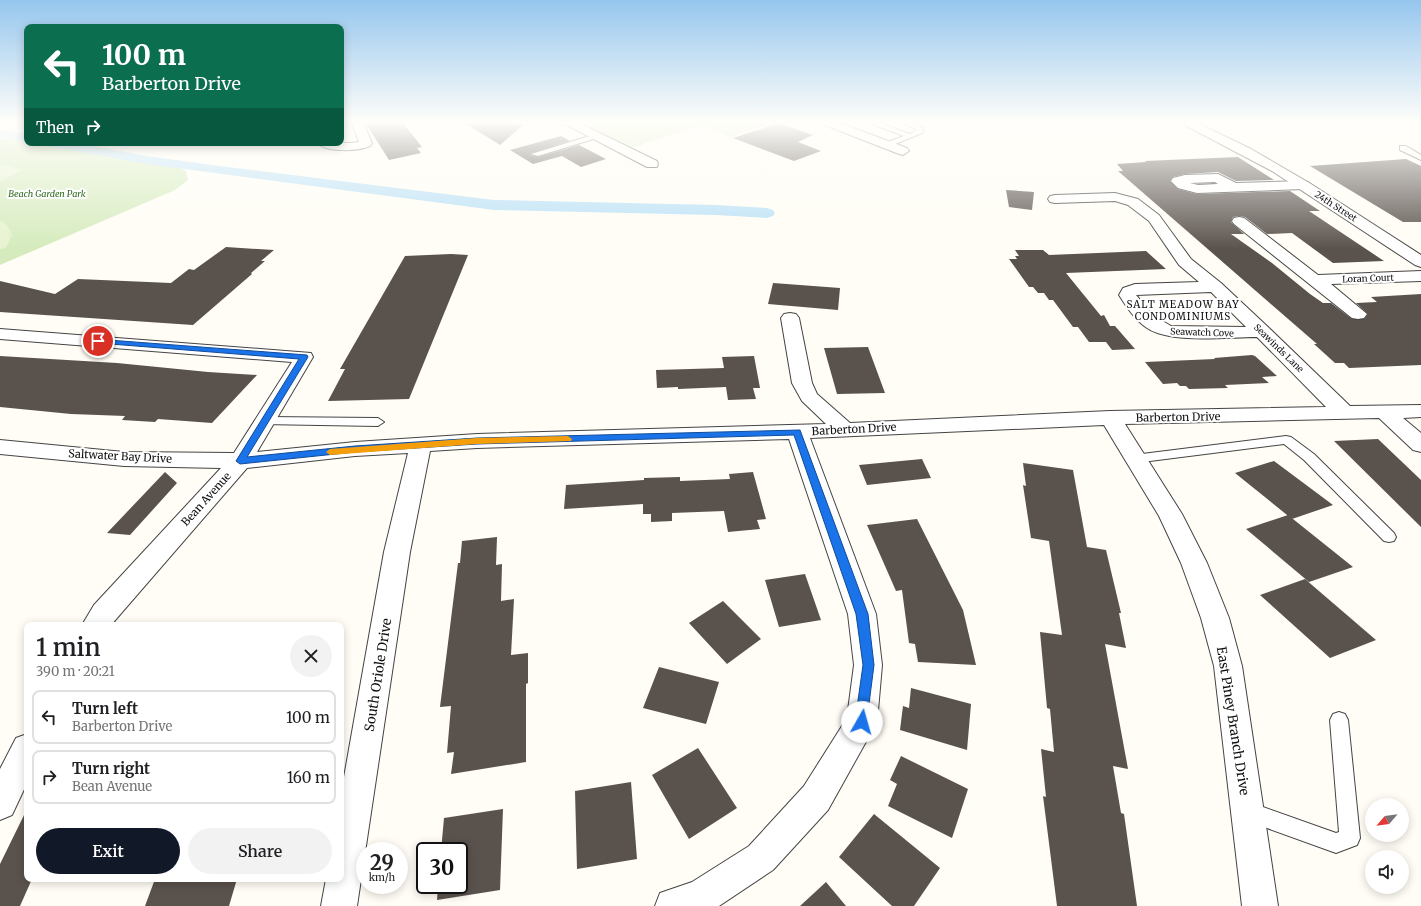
<!DOCTYPE html>
<meta charset="utf-8">
<style>
:root{--surface:#fff;--page:#f2f2f2;--text:#202124;--muted:#757577;--line:#e0e0e0;--accent:#111827}
body{margin:0;font-family:Merriweather,serif;background:var(--page);color:var(--text);height:100vh;display:flex;flex-direction:column;font-size:15px;white-space:nowrap}
*{box-sizing:border-box;margin:0}
p{font-size:13px;color:var(--muted)}
.icon{flex:none;width:22px;height:22px;fill:none;stroke:currentColor;stroke-width:2;stroke-linecap:round;stroke-linejoin:round}
.map{position:relative;flex:1;overflow:hidden}
.side{position:absolute;left:24px;top:622px;width:320px;height:260px;display:flex;flex-direction:column;background:var(--surface);border-radius:8px;box-shadow:0 2px 10px #0003}
.side>*{flex:none}
.top-card{position:absolute;left:24px;top:24px;width:320px;height:122px;border-radius:8px;box-shadow:0 2px 10px #0003;background:#0b6e4f;color:#fff;overflow:hidden}
.needle{width:26px;rotate:242deg}
.controls{position:absolute;left:1365px;top:798px;display:grid;gap:8px}
.controls a{display:grid;place-items:center;width:44px;height:44px;border-radius:50%;background:var(--surface);box-shadow:0 2px 10px #0003;font-size:20px}
.speed{position:absolute;left:356px;top:842px;display:flex;gap:8px;font-size:20px;font-weight:700;text-align:center}
.speed>*{display:grid;place-content:center;width:52px;height:52px;border-radius:50%;background:var(--surface);box-shadow:0 2px 10px #0003;line-height:1}
.speed small{font-size:10px;font-weight:400}
.speed .limit{border:2px solid #111;border-radius:6px;background:#fff;color:#111}
.pin{position:absolute;display:grid;place-items:center;width:34px;height:34px;color:#fff;margin:-17px;border:2px solid #fff;border-radius:50%;box-shadow:0 1px 4px #0007}
.me{position:absolute;width:44px;margin:-22px;rotate:7deg;stroke-linejoin:round;filter:drop-shadow(0 0 3px #0008)}
.turn{display:flex;align-items:center;gap:14px;height:84px;padding:0 12px;font-size:18px}
.turn .icon{width:52px;height:52px;stroke-width:2.5}
.turn b{display:block;font-size:28px;line-height:34px}
.then{display:flex;align-items:center;height:38px;padding:0 12px;background:#0003;gap:8px;font-size:15px}
.round{display:grid;place-items:center;flex:none;width:42px;height:42px;border-radius:21px;background:var(--page)}
.headline{display:flex;align-items:center;justify-content:space-between;height:68px;padding:0 12px}
h1{font-size:24px;font-weight:600;line-height:30px}
.button{display:flex;gap:8px;margin-top:auto;padding:8px 12px}
.button a{flex:1;height:46px;border-radius:24px;background:var(--accent);color:#fff;font-size:16px;font-weight:600;line-height:46px;text-align:center}
.button a+a{background:var(--page);color:var(--text)}
ul{padding:0;list-style:none}
li{display:flex;align-items:center;gap:12px;height:54px;margin:0 8px 6px;padding:0 4px;border:2px solid var(--line);border-radius:8px}
li div{flex:1}
li b{display:block;font-size:15px}
li em{font-style:normal}
.map>svg:first-child{display:block}
.green{fill:#d5ebbd}
.pitch{fill:#e6f2cf}
.lines{fill:none;stroke-linecap:round;stroke-linejoin:round}
.canal{fill:#b9e0f7;fill-rule:evenodd}
.building{fill:#5a524d}
.service-casing{stroke:#444;stroke-width:2}
.minor-casing{stroke:#444;stroke-width:2}
.tertiary-casing{stroke:#444;stroke-width:2}
.service{fill:#fff;fill-rule:evenodd}
.minor{fill:#fff;fill-rule:evenodd}
.tertiary{fill:#fff;fill-rule:evenodd}
.route{fill:#1a73e8;stroke:#114b97}
.slow{fill:#f59e0b}
.labels{text-anchor:middle;dominant-baseline:central;stroke-width:4;stroke-linejoin:round;paint-order:stroke}
.far-park-label{font-size:9px;font-style:italic;fill:#2f6b1f;stroke:#fff}
.far-street-label{font-size:9px;fill:#111;stroke:#fff}
.far-neighbourhood-label{font-size:10px;letter-spacing:1px;fill:#111;stroke:#fff}
.street-label{font-size:11px;fill:#111;stroke:#fff}
.near-street-label{font-size:13px;fill:#111;stroke:#fff}
</style>
<div class="map">
<svg width="1421" height="906" viewBox="0 0 1421 906">
<rect width="100%" height="100%" fill="#fffdf5"/>
<path class="green" d="M 593,122 L 774,122 L 730,137 L 703,125 L 630,148 L 585,126 Z
M 0,138 L 171,164 L 186,171 L 188,180 L 175,190 L 0,265 Z"/>
<path class="pitch" d="M 0,164 L 22,170 L 0,182 Z
M 0,220 L 7,225 L 12,235 L 6,248 L 0,249 Z"/>
<g class="lines">
<path class="canal" d="M 0,129 L 27,134 L 27,142 L 0,137 Z
M 46,143 L 75,143 L 147,156 L 212,165 L 494,200 L 716,205 L 767,208 L 773,210 L 775,213 L 773,216 L 767,218 L 716,215 L 494,210 L 147,164 L 53,147 L 48,146 Z"/>
</g>
<path class="building" d="M 365,122 L 402,122 L 422,147 L 417,148 L 421,153 L 389,160 Z
M 463,122 L 499,122 L 524,124 L 500,145 Z
M 779,123 L 813,135 L 798,142 L 821,151 L 794,161 L 733,138 Z
M 561,136 L 570,141 L 531,153 L 530,155 L 538,157 L 579,145 L 606,159 L 581,167 L 562,156 L 533,164 L 510,150 Z
M 1238,157 L 1274,180 L 1236,181 L 1218,172 L 1185,174 L 1173,177 L 1170,181 L 1178,189 L 1197,194 L 1290,191 L 1320,211 L 1309,211 L 1384,261 L 1333,263 L 1292,233 L 1267,234 L 1245,217 L 1239,216 L 1233,217 L 1231,222 L 1244,234 L 1231,234 L 1272,263 L 1310,294 L 1323,303 L 1331,303 L 1352,319 L 1364,319 L 1368,314 L 1356,303 L 1377,302 L 1371,297 L 1421,294 L 1421,365 L 1349,368 L 1344,363 L 1335,363 L 1314,344 L 1317,344 L 1118,171 L 1123,171 L 1117,164 L 1146,162 L 1145,161 Z
M 1406,159 L 1421,166 L 1421,222 L 1403,222 L 1310,166 Z
M 1006,190 L 1034,192 L 1032,210 L 1009,207 Z
M 226,247 L 274,250 L 261,261 L 265,261 L 251,273 L 252,274 L 193,325 L 0,312 L 0,281 L 55,294 L 78,279 L 171,283 L 189,269 L 194,270 Z
M 1015,250 L 1043,250 L 1049,255 L 1146,251 L 1166,269 L 1066,273 L 1101,316 L 1104,315 L 1110,326 L 1115,326 L 1135,349 L 1112,350 L 1106,342 L 1089,342 L 1078,327 L 1073,327 L 1053,300 L 1049,300 L 1044,293 L 1038,293 L 1033,287 L 1029,287 L 1009,259 L 1017,259 L 1015,256 L 1019,256 Z
M 451,254 L 468,255 L 409,399 L 328,401 L 345,369 L 340,369 L 405,256 Z
M 773,283 L 840,288 L 838,310 L 768,304 Z
M 868,347 L 885,393 L 837,394 L 824,348 Z
M 1252,355 L 1255,356 L 1277,376 L 1262,377 L 1269,383 L 1225,385 L 1228,388 L 1189,389 L 1186,386 L 1180,386 L 1177,383 L 1163,384 L 1145,362 L 1215,359 L 1214,358 Z
M 0,356 L 117,363 L 208,372 L 257,375 L 212,423 L 158,419 L 155,422 L 122,420 L 125,416 L 71,414 L 0,407 Z
M 754,356 L 760,388 L 753,388 L 756,399 L 728,400 L 726,387 L 678,389 L 678,387 L 657,388 L 656,370 L 724,368 L 722,357 Z
M 1378,439 L 1421,480 L 1421,527 L 1334,441 Z
M 922,459 L 931,478 L 867,485 L 859,465 Z
M 1274,461 L 1333,505 L 1292,519 L 1235,473 Z
M 1023,463 L 1073,470 L 1087,547 L 1106,550 L 1121,613 L 1119,613 L 1126,648 L 1105,644 L 1128,769 L 1113,766 L 1121,813 L 1124,814 L 1137,906 L 1057,906 L 1043,796 L 1046,797 L 1041,749 L 1054,752 L 1050,709 L 1047,708 L 1040,632 L 1062,635 L 1049,541 L 1031,538 L 1023,485 L 1026,486 Z
M 165,472 L 177,483 L 130,535 L 107,533 Z
M 753,472 L 766,519 L 757,520 L 760,529 L 728,532 L 724,511 L 672,513 L 672,521 L 651,522 L 651,514 L 643,514 L 643,504 L 564,509 L 566,485 L 644,480 L 644,478 L 680,477 L 680,481 L 730,479 L 729,474 Z
M 1288,515 L 1353,567 L 1309,582 L 1246,529 Z
M 917,519 L 963,610 L 976,665 L 918,662 L 915,644 L 909,643 L 902,590 L 896,591 L 867,525 Z
M 497,537 L 496,565 L 502,564 L 501,601 L 514,599 L 511,655 L 528,653 L 528,683 L 526,684 L 526,762 L 451,774 L 454,752 L 447,753 L 451,706 L 440,707 L 458,563 L 460,563 L 462,541 Z
M 805,574 L 821,620 L 779,627 L 765,580 Z
M 1305,579 L 1376,640 L 1330,658 L 1260,595 Z
M 723,601 L 761,639 L 727,664 L 689,623 Z
M 659,667 L 719,682 L 706,724 L 643,708 Z
M 911,688 L 971,704 L 967,750 L 900,730 L 903,706 L 909,708 Z
M 698,748 L 737,808 L 689,839 L 652,775 Z
M 901,756 L 968,789 L 952,838 L 888,806 L 897,784 L 890,780 Z
M 631,782 L 637,859 L 577,869 L 575,791 Z
M 27,809 L 27,879 L 32,879 L 20,906 L 0,906 L 0,864 Z
M 503,809 L 500,890 L 437,900 L 438,885 L 459,885 L 459,851 L 441,851 L 444,818 Z
M 874,814 L 940,868 L 914,906 L 892,906 L 839,857 Z
M 155,879 L 237,879 L 229,906 L 145,906 Z
M 826,882 L 846,906 L 800,906 Z"/>
<g class="lines">
<defs>
<path id="service" d="M 867,122 L 877,122 L 910,134 L 917,130 L 902,122 C 911,122 918,123 924,130 L 922,133 L 888,147 L 884,145 L 885,143 L 904,136 Z
M 593,135 L 600,137 L 538,156 L 531,154 Z
M 1400,146 L 1406,146 L 1421,155 L 1421,160 L 1400,150 Z
M 265,417 L 378,418 L 384,422 L 378,426 L 261,424 L 259,421 L 261,418 Z
M 1286,436 L 1291,437 L 1314,454 L 1394,533 L 1396,537 L 1394,541 L 1389,542 L 1384,541 L 1304,460 L 1284,444 L 1134,463 L 1129,462 L 1127,459 L 1129,456 L 1134,455 Z
M 1339,712 L 1345,714 L 1348,720 L 1360,838 L 1357,845 L 1336,853 L 1242,819 L 1239,812 L 1242,805 L 1249,802 L 1336,833 L 1339,832 L 1330,720 L 1333,714 Z"/>
<path id="minor" d="M 351,122 L 363,122 L 372,143 L 370,146 C 360,151 325,153 318,143 L 351,143 L 359,142 Z
M 561,122 L 577,122 L 657,161 L 658,164 L 657,167 L 647,167 Z
M 820,122 L 837,122 L 907,148 L 909,151 L 903,155 L 899,154 L 822,124 Z
M 1218,174 L 1236,183 L 1303,181 L 1308,182 L 1310,185 L 1308,188 L 1303,189 L 1197,193 L 1178,188 L 1171,181 L 1173,178 L 1185,175 ZM 1215,182 L 1218,184 L 1198,185 L 1190,183 Z
M 1115,193 L 1138,199 L 1159,215 L 1191,259 L 1221,283 L 1269,328 L 1350,406 L 1421,405 L 1421,417 L 1403,418 L 1421,433 L 1421,452 L 1413,450 L 1379,418 L 1125,424 L 1182,514 L 1207,563 L 1229,618 L 1242,666 L 1278,906 L 1242,906 L 1214,666 L 1201,618 L 1181,563 L 1159,516 L 1104,425 L 810,438 L 876,614 L 882,665 L 877,722 L 828,810 L 773,870 L 719,906 L 655,906 L 660,893 L 692,882 L 749,846 L 804,786 L 847,718 L 854,665 L 848,614 L 789,439 L 477,448 L 430,451 L 410,552 L 357,906 L 321,906 L 326,879 L 341,879 L 341,794 L 384,552 L 408,453 L 355,456 L 247,468 L 111,625 L 82,625 L 94,605 L 221,468 L 124,466 L 0,454 L 0,440 L 124,452 L 234,453 L 292,362 L 0,339 L 0,329 L 311,353 L 313,357 L 257,452 L 355,442 L 477,434 L 826,424 L 802,401 L 792,383 L 781,318 L 784,314 L 790,313 L 796,314 L 799,318 L 812,383 L 817,394 L 850,423 L 1110,411 L 1326,407 L 1257,337 C 1227,337 1171,344 1147,328 C 1135,320 1126,306 1119,295 L 1123,288 L 1135,284 L 1199,282 L 1179,265 L 1149,221 L 1128,205 L 1115,201 L 1055,203 L 1050,202 L 1048,199 L 1050,196 L 1055,195 ZM 1211,292 L 1246,327 L 1171,326 L 1154,316 L 1136,295 Z
M 1239,217 L 1244,218 L 1318,275 L 1421,271 L 1421,281 L 1331,284 L 1367,314 L 1364,318 L 1358,319 L 1352,318 L 1234,224 L 1232,221 L 1234,218 Z
M 27,734 L 27,783 L 12,815 L 0,820 L 0,769 L 16,738 Z"/>
<path id="tertiary" d="M 1179,122 L 1195,122 L 1251,149 L 1311,184 L 1421,255 L 1421,267 L 1415,265 L 1272,171 Z"/>
</defs>
<use href="#service" class="service-casing"/>
<use href="#minor" class="minor-casing"/>
<use href="#tertiary" class="tertiary-casing"/>
<use href="#service" class="service"/>
<use href="#minor" class="minor"/>
<use href="#tertiary" class="tertiary"/>
</g>
<linearGradient id="sky" x2="0" y2="1"><stop stop-color="#95c6ee"/><stop offset="0.49" stop-color="#fffefa"/><stop offset="1" stop-color="#fffefa" stop-opacity="0"/></linearGradient>
<rect width="1421" height="249" fill="url(#sky)"/>
<path class="route" d="M 95,339 L 307,355 L 308,357 L 247,457 L 355,446 L 477,438 L 800,430 L 868,614 L 874,665 L 866,727 L 862,728 L 857,727 L 855,722 L 863,665 L 856,614 L 794,435 L 477,444 L 355,452 L 240,464 L 236,461 L 299,359 L 98,343 L 95,343 Z"/>
<path class="slow" d="M 568,436 L 572,439 L 571,441 L 477,444 L 330,455 L 326,452 L 330,449 L 477,438 Z"/>
<g class="labels">
<g class="far-park-label">
<text x="47" y="193">Beach Garden Park</text>
</g>
<g class="far-street-label">
<text transform="translate(1336 206) rotate(33)">24th Street</text>
<text transform="translate(1368 278) rotate(-2)">Loran Court</text>
<text transform="translate(1202 332) rotate(2)">Seawatch Cove</text>
<text transform="translate(1279 348) rotate(44)">Seawinds Lane</text>
</g>
<g class="far-neighbourhood-label">
<text x="1183" y="304">SALT MEADOW BAY<tspan x="1183" dy="12">CONDOMINIUMS</tspan></text>
</g>
<g class="street-label">
<text transform="translate(1178 417) rotate(-1)">Barberton Drive</text>
<text transform="translate(854 429) rotate(-3)">Barberton Drive</text>
<text transform="translate(120 456) rotate(3)">Saltwater Bay Drive</text>
<text transform="translate(206 499) rotate(-48)">Bean Avenue</text>
</g>
<g class="near-street-label">
<text transform="translate(378 675) rotate(-81)">South Oriole Drive</text>
<text transform="translate(1233 721) rotate(81)">East Piney Branch Drive</text>
</g>
</g>
</svg>
<div class="controls">
<a><svg class="needle" viewBox="-14 -14 28 28"><path d="M0-13l5 13h-10z" fill="#e53935"/><path d="M0 13l5-13h-10z" fill="#757577"/></svg></a>
<a><svg class="icon" aria-label="sound" viewBox="0 0 24 24"><path d="M4 9h4l5-4v14l-5-4H4zM17 9q2 3 0 6"/></svg></a>
</div>
<div class="speed"><div>29<small>km/h</small></div><div class="limit">30</div></div>
<div class="pin" style="left:98px;top:341px;background:#d93025"><svg class="icon" aria-label="arrive" viewBox="0 0 24 24"><path d="M6 21V4h12l-3 4 3 4H6"/></svg></div>
<svg class="me" style="left:862px;top:722px" viewBox="-20 -20 40 40"><circle r="19" fill="#fff"/><path d="M0-13L10 11 0 6-10 11z" fill="#1a73e8"/></svg>
<div class="top-card">
<div class="turn"><svg class="icon" aria-label="left" viewBox="0 0 24 24"><path d="M17 20v-9H6M10 6l-5 5 5 5"/></svg><div><b>100 m</b>Barberton Drive</div></div>
<div class="then">Then<svg class="icon" aria-label="right" viewBox="0 0 24 24"><path d="M7 20v-9h11M14 6l5 5-5 5"/></svg></div>
</div>
<section class="side">
<div class="headline"><div><h1>1 min</h1><p>390 m · 20:21</p></div><a class="round"><svg class="icon" aria-label="close" viewBox="0 0 24 24"><path d="M6 6l12 12M18 6L6 18"/></svg></a></div>
<ul>
<li><svg class="icon" aria-label="left" viewBox="0 0 24 24"><path d="M17 20v-9H6M10 6l-5 5 5 5"/></svg><div><b>Turn left</b><p>Barberton Drive</p></div><em>100 m</em></li>
<li><svg class="icon" aria-label="right" viewBox="0 0 24 24"><path d="M7 20v-9h11M14 6l5 5-5 5"/></svg><div><b>Turn right</b><p>Bean Avenue</p></div><em>160 m</em></li>
</ul>
<div class="button"><a>Exit</a><a>Share</a></div>
</section>
</div>
